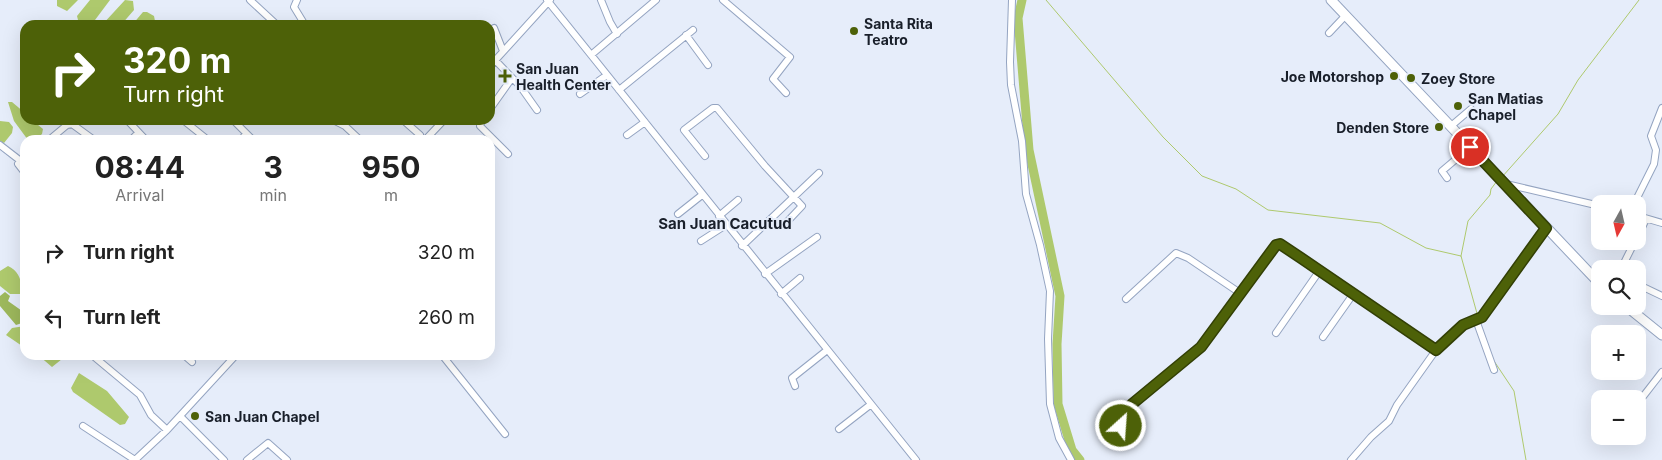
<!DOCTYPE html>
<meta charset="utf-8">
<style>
:root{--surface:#fff;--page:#f6f6f6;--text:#222;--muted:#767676}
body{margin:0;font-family:Inter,sans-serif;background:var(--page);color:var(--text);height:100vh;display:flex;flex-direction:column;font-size:19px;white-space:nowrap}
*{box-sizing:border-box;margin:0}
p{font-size:16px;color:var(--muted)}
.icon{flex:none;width:28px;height:28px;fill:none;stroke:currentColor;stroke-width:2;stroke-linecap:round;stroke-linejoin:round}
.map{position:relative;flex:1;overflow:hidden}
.panel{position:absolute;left:20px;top:135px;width:475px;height:225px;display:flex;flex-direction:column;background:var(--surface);border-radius:15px;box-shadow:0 5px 20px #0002}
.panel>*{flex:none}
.guide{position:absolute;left:20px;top:20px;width:475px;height:105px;border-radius:15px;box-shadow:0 5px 20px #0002;background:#4d6108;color:#fff;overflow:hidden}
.needle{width:32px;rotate:188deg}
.fabs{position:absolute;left:1591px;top:195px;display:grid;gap:10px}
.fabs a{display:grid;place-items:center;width:55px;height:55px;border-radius:10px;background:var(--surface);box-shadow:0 5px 20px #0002;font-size:25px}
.pin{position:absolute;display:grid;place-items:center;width:42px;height:42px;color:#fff;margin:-21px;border:2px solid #fff;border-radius:50%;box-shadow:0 1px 5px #0007}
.me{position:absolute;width:55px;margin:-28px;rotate:26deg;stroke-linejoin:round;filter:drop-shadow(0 0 4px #0008)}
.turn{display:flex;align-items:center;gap:18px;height:105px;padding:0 20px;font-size:22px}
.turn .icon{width:65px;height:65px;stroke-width:2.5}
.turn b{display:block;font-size:35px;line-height:42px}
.eta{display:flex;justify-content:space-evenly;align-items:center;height:85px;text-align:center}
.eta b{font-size:30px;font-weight:700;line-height:35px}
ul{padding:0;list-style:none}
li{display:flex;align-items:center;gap:15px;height:65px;padding:0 20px}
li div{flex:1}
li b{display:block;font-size:19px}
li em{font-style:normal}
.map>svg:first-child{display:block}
.forest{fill:#9db85c}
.water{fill:#aec96d}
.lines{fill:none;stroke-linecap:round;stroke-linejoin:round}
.stream{stroke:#aec96d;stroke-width:1}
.river{stroke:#aec96d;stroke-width:9}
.minor-casing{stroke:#94a4c1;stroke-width:8}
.major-casing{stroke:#94a4c1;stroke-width:11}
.minor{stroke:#fff;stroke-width:6}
.major{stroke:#fff;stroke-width:9}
.route-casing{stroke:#323f05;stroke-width:12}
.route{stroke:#4d6108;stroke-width:9}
.poi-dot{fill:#4d6108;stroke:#e6edfa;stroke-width:2}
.labels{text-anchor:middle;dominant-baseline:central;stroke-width:4;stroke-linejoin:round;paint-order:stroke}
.poi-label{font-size:14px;font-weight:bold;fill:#191f2a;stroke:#e6edfa;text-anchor:start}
.neighbourhood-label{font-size:15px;font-weight:bold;fill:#191f2a;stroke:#e6edfa}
</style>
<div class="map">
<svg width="1662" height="460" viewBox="0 0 1662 460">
<rect width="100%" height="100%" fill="#e6edfa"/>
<path class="forest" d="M 5,292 L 10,296 L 8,301 L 25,313 L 25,322 L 16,325 L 0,306 L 0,296 Z"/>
<path class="water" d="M 57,0 L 78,0 L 67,11 L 57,6 Z
M 90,0 L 110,0 L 92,24 L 85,25 L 78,20 L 77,16 Z
M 125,0 L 133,1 L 134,10 L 121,25 L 102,25 Z
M 143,12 L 147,12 L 154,16 L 155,21 L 151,25 L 132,25 Z
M 8,102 L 12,102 L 25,113 L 25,120 L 32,120 L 43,129 L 42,134 L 35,140 L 28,140 L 14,121 Z
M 0,121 L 9,122 L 13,127 L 12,133 L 4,143 L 0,141 Z
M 8,266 C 19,271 23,282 21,294 L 10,294 L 0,286 L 0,271 Z
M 25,326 L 25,348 L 6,335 L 12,328 Z
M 38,355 L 67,355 L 52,367 Z
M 79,373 L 107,391 L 129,417 L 125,424 L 120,425 L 73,392 L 71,388 Z"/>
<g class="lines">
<path class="stream" d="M 1046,0 L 1163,137 L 1202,176 L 1236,189 L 1268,210 L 1380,223 L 1426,248 L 1461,256 L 1478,317
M 1502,177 L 1558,114 L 1578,80 L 1639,0
M 1461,256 L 1468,221 L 1490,195 L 1491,189 L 1497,181
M 1494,361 L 1514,391 L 1526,460"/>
<path class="river" d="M 1022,0 L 1018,18 L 1029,150 L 1060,296 L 1057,344 L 1058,404 L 1072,450 L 1080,460"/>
<defs>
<path id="minor" d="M 250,0 L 277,25
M 297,0 L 294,7 L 305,25
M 547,0 L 916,460
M 601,0 L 610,22 L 617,34
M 723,0 L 790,57 L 773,79 L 786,93
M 1012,0 L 1010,62 L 1011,85 L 1022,141 L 1026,194 L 1040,245 L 1050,291 L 1048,339 L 1050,404 L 1059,438 L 1071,460
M 494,28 L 503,51
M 1329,33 L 1346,15
M 686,35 L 708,65
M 591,55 L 656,0
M 495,60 L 520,86 L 537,110
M 490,66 L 550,0
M 619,90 L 693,30
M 580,94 L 607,75
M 490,109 L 512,78
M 183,120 L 208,140
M 233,120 L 253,140
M 333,120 L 345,126 L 360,140
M 403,120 L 420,135
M 482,120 L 480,126 L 508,154
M 128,121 L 146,140
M 1451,126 L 1471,109
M 627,135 L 645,122
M 49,140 L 67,125 L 72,124 L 94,140
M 131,140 L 138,133
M 241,140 L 246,134
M 425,140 L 444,120
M 0,145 L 22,162 L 25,160
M 705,156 L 684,130 L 713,108 L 717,108 L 765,166 L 802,206 L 785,224
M 22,162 L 18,164 L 25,173
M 1447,178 L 1442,171 L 1481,138
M 1506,184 L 1600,206
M 1634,204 L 1654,164 L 1656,150 L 1651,136 L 1662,108
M 678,214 L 702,195
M 719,216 L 738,200
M 1638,216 L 1662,223
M 1638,236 L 1646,219
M 701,241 L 726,225
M 742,246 L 819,173
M 1621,269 L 1635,241
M 765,274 L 817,237
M 1639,285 L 1662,296
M 781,294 L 800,278
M 1126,299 L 1176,253 L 1188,258 L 1240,293
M 1476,320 L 1494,370
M 1276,333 L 1320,270
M 1323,337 L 1354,293
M 92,355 L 140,395 L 151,415 L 167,430
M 184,355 L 192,362
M 442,355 L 505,434
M 795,386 L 792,378 L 826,351
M 1638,403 L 1662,372
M 180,416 L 224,460
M 83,426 L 135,460
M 1121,426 L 1120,414 L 1201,347 L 1276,245 L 1281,244 L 1301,258 L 1436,350
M 839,429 L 870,405
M 1609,439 L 1611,436
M 135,460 L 167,430 L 236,355
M 247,460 L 268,443 L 287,460
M 1351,460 L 1371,437 L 1389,421 L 1397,405 L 1436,350 L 1463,325 L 1482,317 L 1546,228"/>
<path id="major" d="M 1331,0 L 1600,284
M 1626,306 L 1662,335"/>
</defs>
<use href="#minor" class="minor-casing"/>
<use href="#major" class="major-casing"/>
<use href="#minor" class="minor"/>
<use href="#major" class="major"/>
</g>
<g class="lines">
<defs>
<path id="route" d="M 1121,426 L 1120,414 L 1201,347 L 1276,245 L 1280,244 L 1301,258 L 1436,350 L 1463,325 L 1482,317 L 1546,228 L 1470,147"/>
</defs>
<use href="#route" class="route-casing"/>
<use href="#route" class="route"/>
</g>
<g class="poi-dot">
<circle cx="854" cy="31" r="5"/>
<path d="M502.5 68.5h5v5h5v5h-5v5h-5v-5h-5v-5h5z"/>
<circle cx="1394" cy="76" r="5"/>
<circle cx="1411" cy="78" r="5"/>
<circle cx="1458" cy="106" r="5"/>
<circle cx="1439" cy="127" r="5"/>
<circle cx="195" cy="416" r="5"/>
</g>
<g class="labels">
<g class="poi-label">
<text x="864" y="23">Santa Rita<tspan x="864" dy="16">Teatro</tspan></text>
<text x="516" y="68">San Juan<tspan x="516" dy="16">Health Center</tspan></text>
<text x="1384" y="76" text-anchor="end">Joe Motorshop</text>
<text x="1421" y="78">Zoey Store</text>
<text x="1468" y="98">San Matias<tspan x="1468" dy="16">Chapel</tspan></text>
<text x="1429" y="127" text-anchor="end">Denden Store</text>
<text x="205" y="416">San Juan Chapel</text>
</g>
<g class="neighbourhood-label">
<text x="725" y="223">San Juan Cacutud</text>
</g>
</g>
</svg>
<div class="fabs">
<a><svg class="needle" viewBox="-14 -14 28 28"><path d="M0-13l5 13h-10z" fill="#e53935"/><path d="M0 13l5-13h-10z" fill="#767676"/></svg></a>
<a><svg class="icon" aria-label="search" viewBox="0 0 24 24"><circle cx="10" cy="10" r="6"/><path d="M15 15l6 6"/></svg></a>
<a>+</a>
<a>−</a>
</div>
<div class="pin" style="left:1470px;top:147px;background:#d93025"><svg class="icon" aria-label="arrive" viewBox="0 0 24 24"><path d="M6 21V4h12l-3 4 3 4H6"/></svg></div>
<svg class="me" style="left:1121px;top:426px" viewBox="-20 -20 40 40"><circle r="17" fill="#4d6108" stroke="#fff" stroke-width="3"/><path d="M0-11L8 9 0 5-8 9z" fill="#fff"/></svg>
<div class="guide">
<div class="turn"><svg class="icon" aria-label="right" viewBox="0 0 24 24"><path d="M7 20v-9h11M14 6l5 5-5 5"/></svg><div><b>320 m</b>Turn right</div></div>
</div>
<section class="panel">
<div class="eta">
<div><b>08:44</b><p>Arrival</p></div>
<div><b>3</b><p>min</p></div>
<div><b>950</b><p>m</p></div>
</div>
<ul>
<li><svg class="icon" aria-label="right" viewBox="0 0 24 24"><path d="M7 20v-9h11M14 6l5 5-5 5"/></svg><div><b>Turn right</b></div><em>320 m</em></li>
<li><svg class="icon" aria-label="left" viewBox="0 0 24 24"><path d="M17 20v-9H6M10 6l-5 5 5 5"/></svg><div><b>Turn left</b></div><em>260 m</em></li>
</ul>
</section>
</div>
